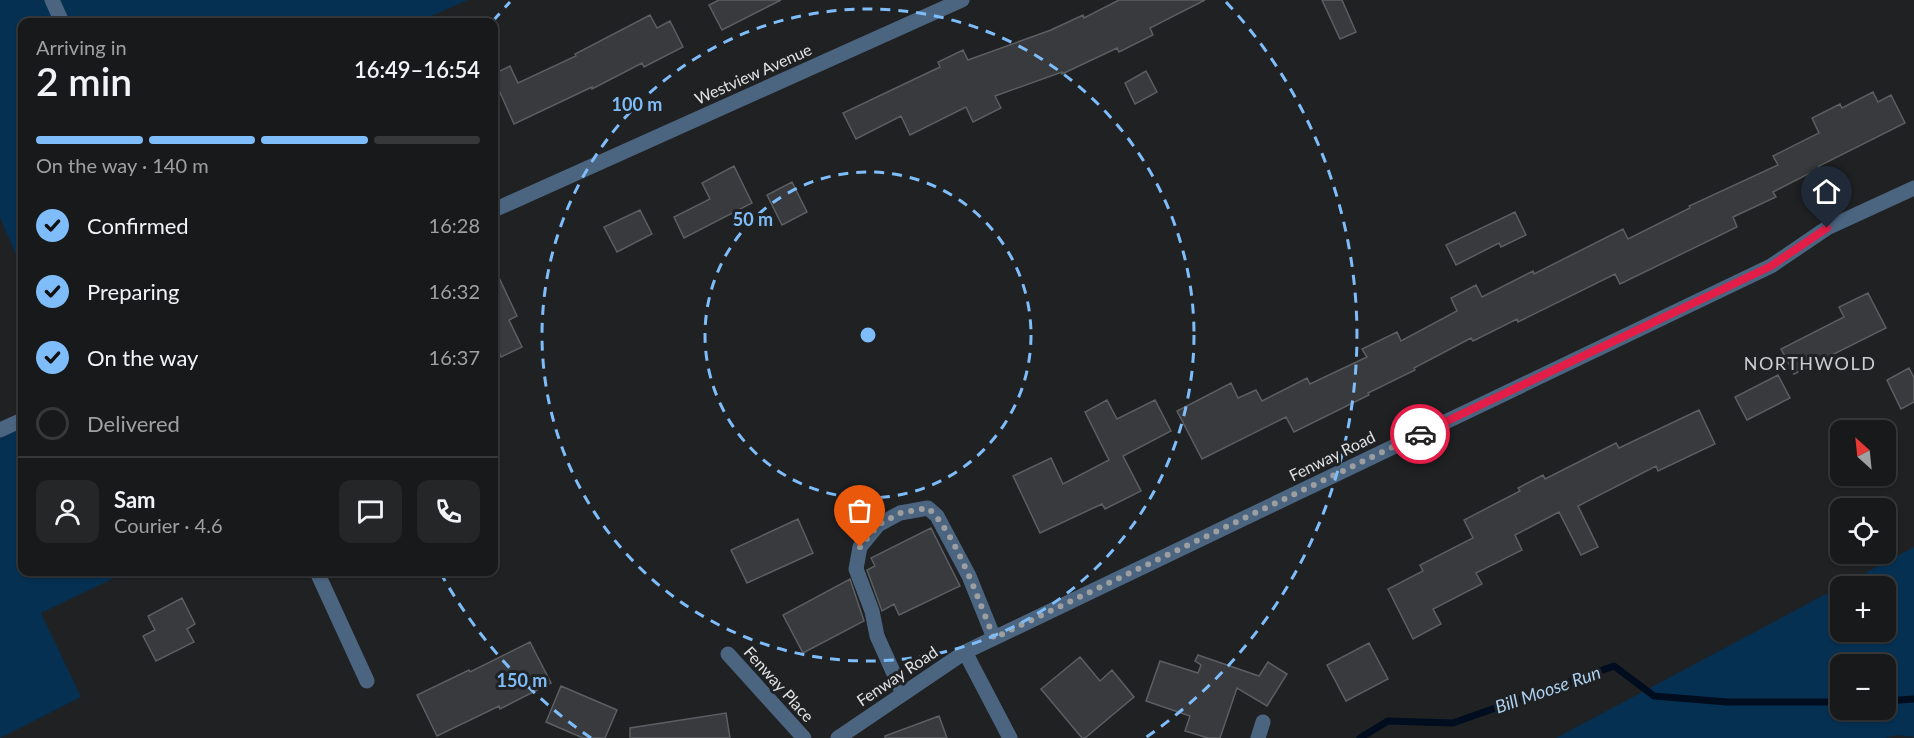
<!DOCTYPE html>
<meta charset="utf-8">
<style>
:root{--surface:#17191a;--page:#242627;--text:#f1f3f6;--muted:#9ea0a2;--line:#363839;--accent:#7fbdfa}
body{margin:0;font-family:Lato,sans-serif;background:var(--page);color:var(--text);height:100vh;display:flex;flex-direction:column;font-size:22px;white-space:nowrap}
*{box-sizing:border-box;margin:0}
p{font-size:20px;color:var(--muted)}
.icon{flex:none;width:33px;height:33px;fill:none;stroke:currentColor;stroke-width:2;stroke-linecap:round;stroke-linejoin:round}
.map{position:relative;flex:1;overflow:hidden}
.side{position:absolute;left:18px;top:18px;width:480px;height:558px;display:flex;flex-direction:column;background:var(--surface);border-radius:12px;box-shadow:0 2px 4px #0004,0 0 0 2px var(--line)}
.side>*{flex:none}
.needle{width:39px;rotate:333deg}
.controls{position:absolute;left:1830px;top:420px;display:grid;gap:12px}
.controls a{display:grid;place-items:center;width:66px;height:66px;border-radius:12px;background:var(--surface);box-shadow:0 2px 4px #0004,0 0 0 2px var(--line);font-size:30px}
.pin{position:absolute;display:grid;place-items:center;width:51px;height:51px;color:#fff;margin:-62px -26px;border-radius:50% 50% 50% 0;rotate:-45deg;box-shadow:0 0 6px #0007}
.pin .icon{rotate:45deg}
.courier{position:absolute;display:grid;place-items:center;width:60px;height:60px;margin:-30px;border:4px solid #e11d48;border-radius:50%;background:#fff;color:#222;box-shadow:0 2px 8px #0007}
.summary em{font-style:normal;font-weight:600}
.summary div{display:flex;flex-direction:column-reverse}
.summary{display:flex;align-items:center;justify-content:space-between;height:102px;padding:0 18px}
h1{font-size:39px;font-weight:600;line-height:45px}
.bar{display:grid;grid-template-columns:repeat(4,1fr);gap:9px 6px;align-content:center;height:72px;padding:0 18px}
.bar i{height:8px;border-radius:4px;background:var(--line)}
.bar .current{background:var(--accent)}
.bar p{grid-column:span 4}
.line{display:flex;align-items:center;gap:15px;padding:0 18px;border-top:2px solid var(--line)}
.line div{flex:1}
.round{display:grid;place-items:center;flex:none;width:63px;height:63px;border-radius:12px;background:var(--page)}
ol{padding:0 18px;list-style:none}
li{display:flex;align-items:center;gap:18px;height:66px}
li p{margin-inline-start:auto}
li .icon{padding:6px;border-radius:50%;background:var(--accent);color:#111;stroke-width:4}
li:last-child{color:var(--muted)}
li i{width:33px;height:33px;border:3px solid var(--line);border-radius:50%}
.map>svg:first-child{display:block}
</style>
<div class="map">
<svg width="1914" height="738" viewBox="0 0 1914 738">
<rect width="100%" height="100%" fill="#1f2123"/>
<path fill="#053052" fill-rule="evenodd" d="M0 0H468L418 22H22V268L0 218Z
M22 415V572H127L41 613 81 697 0 738V427Z
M1914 547V737L1897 735 1886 738H1556ZM1886 586V632H1840V586ZM1886 664V710H1840V664Z"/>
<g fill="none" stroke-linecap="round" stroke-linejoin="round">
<path stroke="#000d1f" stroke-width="7" d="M1886 701 1914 699
M1360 738 1388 721 1453 723 1614 666 1654 696 1727 702H1840"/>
</g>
<path fill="#383a3d" stroke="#5c5f62" stroke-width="1.5" d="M719 0H781L722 30 709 5Z
M1119 0H1205L1150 28 1153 35 1119 52 1117 48 1062 74V72L995 96 1001 108 973 122 966 107 910 135 901 116 856 139 843 113 940 67 938 62 963 50 968 60 1051 30 1083 15 1084 18Z
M1322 0H1342L1356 32 1340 39Z
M650 15 657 28 670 21 683 47 644 67 642 63 592 89V87L514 124 494 79V74L510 66 518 83 576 56 575 54Z
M1146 71 1157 92 1135 104 1125 83Z
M1873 92 1878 102 1891 95 1905 123 1819 166 1820 168 1773 192 1776 197 1733 217 1737 227 1620 284 1615 274 1518 322 1517 319 1473 341 1471 338 1414 368 1415 370 1368 393 1369 395 1294 432 1286 417 1202 459 1177 411 1231 383 1238 398 1256 390 1262 401 1307 378 1310 384 1367 357 1362 349 1397 332 1401 341 1457 311 1451 298 1476 285 1482 297 1533 271 1534 274 1623 229 1628 239 1690 208 1689 206 1778 165 1773 156 1819 133 1812 118 1840 104 1842 108Z
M734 166 752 203 684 238 674 217 710 199 702 183Z
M792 182 807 212 782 225 767 195Z
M640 210 652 234 617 252 604 227Z
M1515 212 1526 235 1501 247 1499 243 1456 265 1446 245Z
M494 267 517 316 509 320 522 347 501 357 494 340Z
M1868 293 1886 328 1794 374 1781 349 1844 317 1839 307Z
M1909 368 1914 378V402L1901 409 1887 380Z
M1778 375 1790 398 1747 420 1735 397Z
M1107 400 1117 419 1155 400 1171 431 1123 456 1141 491 1105 509 1102 504 1040 533 1013 476 1051 458 1063 484 1109 460 1085 412Z
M1699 410 1715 444 1658 471 1656 466 1578 506 1598 547 1581 555 1559 512 1515 535 1522 550 1476 573 1482 584 1433 609 1441 624 1413 639 1388 589 1423 571 1420 565 1473 538 1464 520 1520 491 1518 488 1543 475 1545 479 1616 443 1619 448Z
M798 519 813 553 747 583 731 550Z
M931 528 960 586 899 615 894 604 882 611 867 570 875 566 871 558Z
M850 579 864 621 803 653 783 615Z
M182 598 195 624 187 629 194 642 156 661 143 636 155 630 148 616Z
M530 642 551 683 500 709 499 706 437 736 417 695 469 670 470 672Z
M1369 643 1388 679 1346 701 1327 665Z
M1198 655 1259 676 1268 662 1287 674 1267 706 1237 688 1220 738H1208L1185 731 1190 716 1146 701 1160 661 1198 673 1201 665 1195 661Z
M1080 657 1100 681 1112 670 1134 697 1085 738H1082L1041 689Z
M561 686 617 710 605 738H583L546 722Z
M726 713 730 738H630V728Z
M939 716 947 738H885V736Z"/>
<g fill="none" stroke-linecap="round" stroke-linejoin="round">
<path stroke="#4b6580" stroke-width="15" d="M52 0 62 22
M494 210 962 0
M0 430 22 420
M317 572 367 681
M965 652 1010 738
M728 654 804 738
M903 694 877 636 872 611 856 569 860 547 878 525 900 513 928 508 937 516 969 576 994 638
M838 738 965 652 1771 266 1827 228 1914 188
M1258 738 1263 722"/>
</g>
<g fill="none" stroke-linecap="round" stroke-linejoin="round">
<path stroke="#9c9ea0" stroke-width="6" stroke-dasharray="0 10.8" d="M860 547 878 525 900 513 928 508C956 533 979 602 994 638L1420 434"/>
<path stroke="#e11d48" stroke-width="8" d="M1420 434 1771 266 1827 228"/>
</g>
<g fill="none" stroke="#7fbdfa" stroke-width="3" stroke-dasharray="10 8">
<circle cx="868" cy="335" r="163"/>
<circle cx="868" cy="335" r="326"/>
<path d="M591 738A489 489 0 0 1 440 572M493 21A489 489 0 0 1 510 2M1226 2A489 489 0 0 1 1145 738"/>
</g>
<g text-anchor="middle" stroke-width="6" stroke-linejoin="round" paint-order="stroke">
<g font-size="16" fill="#e0e2e3" stroke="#1f2123">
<text transform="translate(753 74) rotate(-24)" y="6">Westview Avenue</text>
<text transform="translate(1332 456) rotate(-26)" y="6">Fenway Road</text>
<text transform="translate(897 676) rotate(-34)" y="6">Fenway Road</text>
<text transform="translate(779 684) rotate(48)" y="6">Fenway Place</text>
</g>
<g font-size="18" letter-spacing="1.5" fill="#cccfd2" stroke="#1f2123">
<text x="1810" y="370">NORTHWOLD</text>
</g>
<g font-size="18" font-style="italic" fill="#adcff0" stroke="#1f2123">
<text transform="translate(1548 690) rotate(-19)" y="6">Bill Moose Run</text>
</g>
</g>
<circle cx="868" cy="335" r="9" fill="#7fbdfa" stroke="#1f2123" stroke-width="3"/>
<g font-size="18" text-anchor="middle" font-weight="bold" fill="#7fbdfa" stroke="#1f2123" stroke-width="6" stroke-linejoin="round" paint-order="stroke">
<text x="637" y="111">100 m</text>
<text x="753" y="226">50 m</text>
<text x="522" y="687">150 m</text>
</g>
</svg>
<div class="controls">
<a><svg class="needle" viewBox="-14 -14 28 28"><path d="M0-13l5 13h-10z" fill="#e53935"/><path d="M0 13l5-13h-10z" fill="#9ea0a2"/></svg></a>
<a><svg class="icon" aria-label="locate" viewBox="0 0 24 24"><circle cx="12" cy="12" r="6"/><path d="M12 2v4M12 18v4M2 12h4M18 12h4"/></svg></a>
<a>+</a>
<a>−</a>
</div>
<div class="pin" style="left:860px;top:547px;background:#ea580c"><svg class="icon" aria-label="bag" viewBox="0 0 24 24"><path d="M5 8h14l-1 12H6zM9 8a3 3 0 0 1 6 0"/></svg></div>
<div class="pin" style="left:1827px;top:228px;background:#1f2937"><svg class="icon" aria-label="home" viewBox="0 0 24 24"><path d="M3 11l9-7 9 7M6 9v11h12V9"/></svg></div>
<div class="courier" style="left:1420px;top:434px"><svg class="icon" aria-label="car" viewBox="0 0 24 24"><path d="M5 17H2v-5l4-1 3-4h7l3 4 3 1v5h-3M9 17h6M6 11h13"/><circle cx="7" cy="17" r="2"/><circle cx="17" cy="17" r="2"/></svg></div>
<section class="side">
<div class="summary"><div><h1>2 min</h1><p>Arriving in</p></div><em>16:49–16:54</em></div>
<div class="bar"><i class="current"></i><i class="current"></i><i class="current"></i><i></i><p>On the way · 140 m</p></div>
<ol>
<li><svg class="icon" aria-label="check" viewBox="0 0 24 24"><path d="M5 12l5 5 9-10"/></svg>Confirmed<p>16:28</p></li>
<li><svg class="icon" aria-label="check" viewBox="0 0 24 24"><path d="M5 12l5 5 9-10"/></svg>Preparing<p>16:32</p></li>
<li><svg class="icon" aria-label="check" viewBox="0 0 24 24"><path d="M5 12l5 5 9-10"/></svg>On the way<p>16:37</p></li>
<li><i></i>Delivered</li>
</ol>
<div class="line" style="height:108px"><a class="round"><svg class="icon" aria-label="person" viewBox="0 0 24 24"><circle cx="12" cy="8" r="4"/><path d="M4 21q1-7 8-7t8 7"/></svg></a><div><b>Sam</b><p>Courier · 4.6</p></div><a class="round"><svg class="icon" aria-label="chat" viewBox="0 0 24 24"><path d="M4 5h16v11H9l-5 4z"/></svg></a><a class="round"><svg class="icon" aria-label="phone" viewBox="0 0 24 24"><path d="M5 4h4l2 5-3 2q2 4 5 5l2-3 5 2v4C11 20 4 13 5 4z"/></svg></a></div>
</section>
</div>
